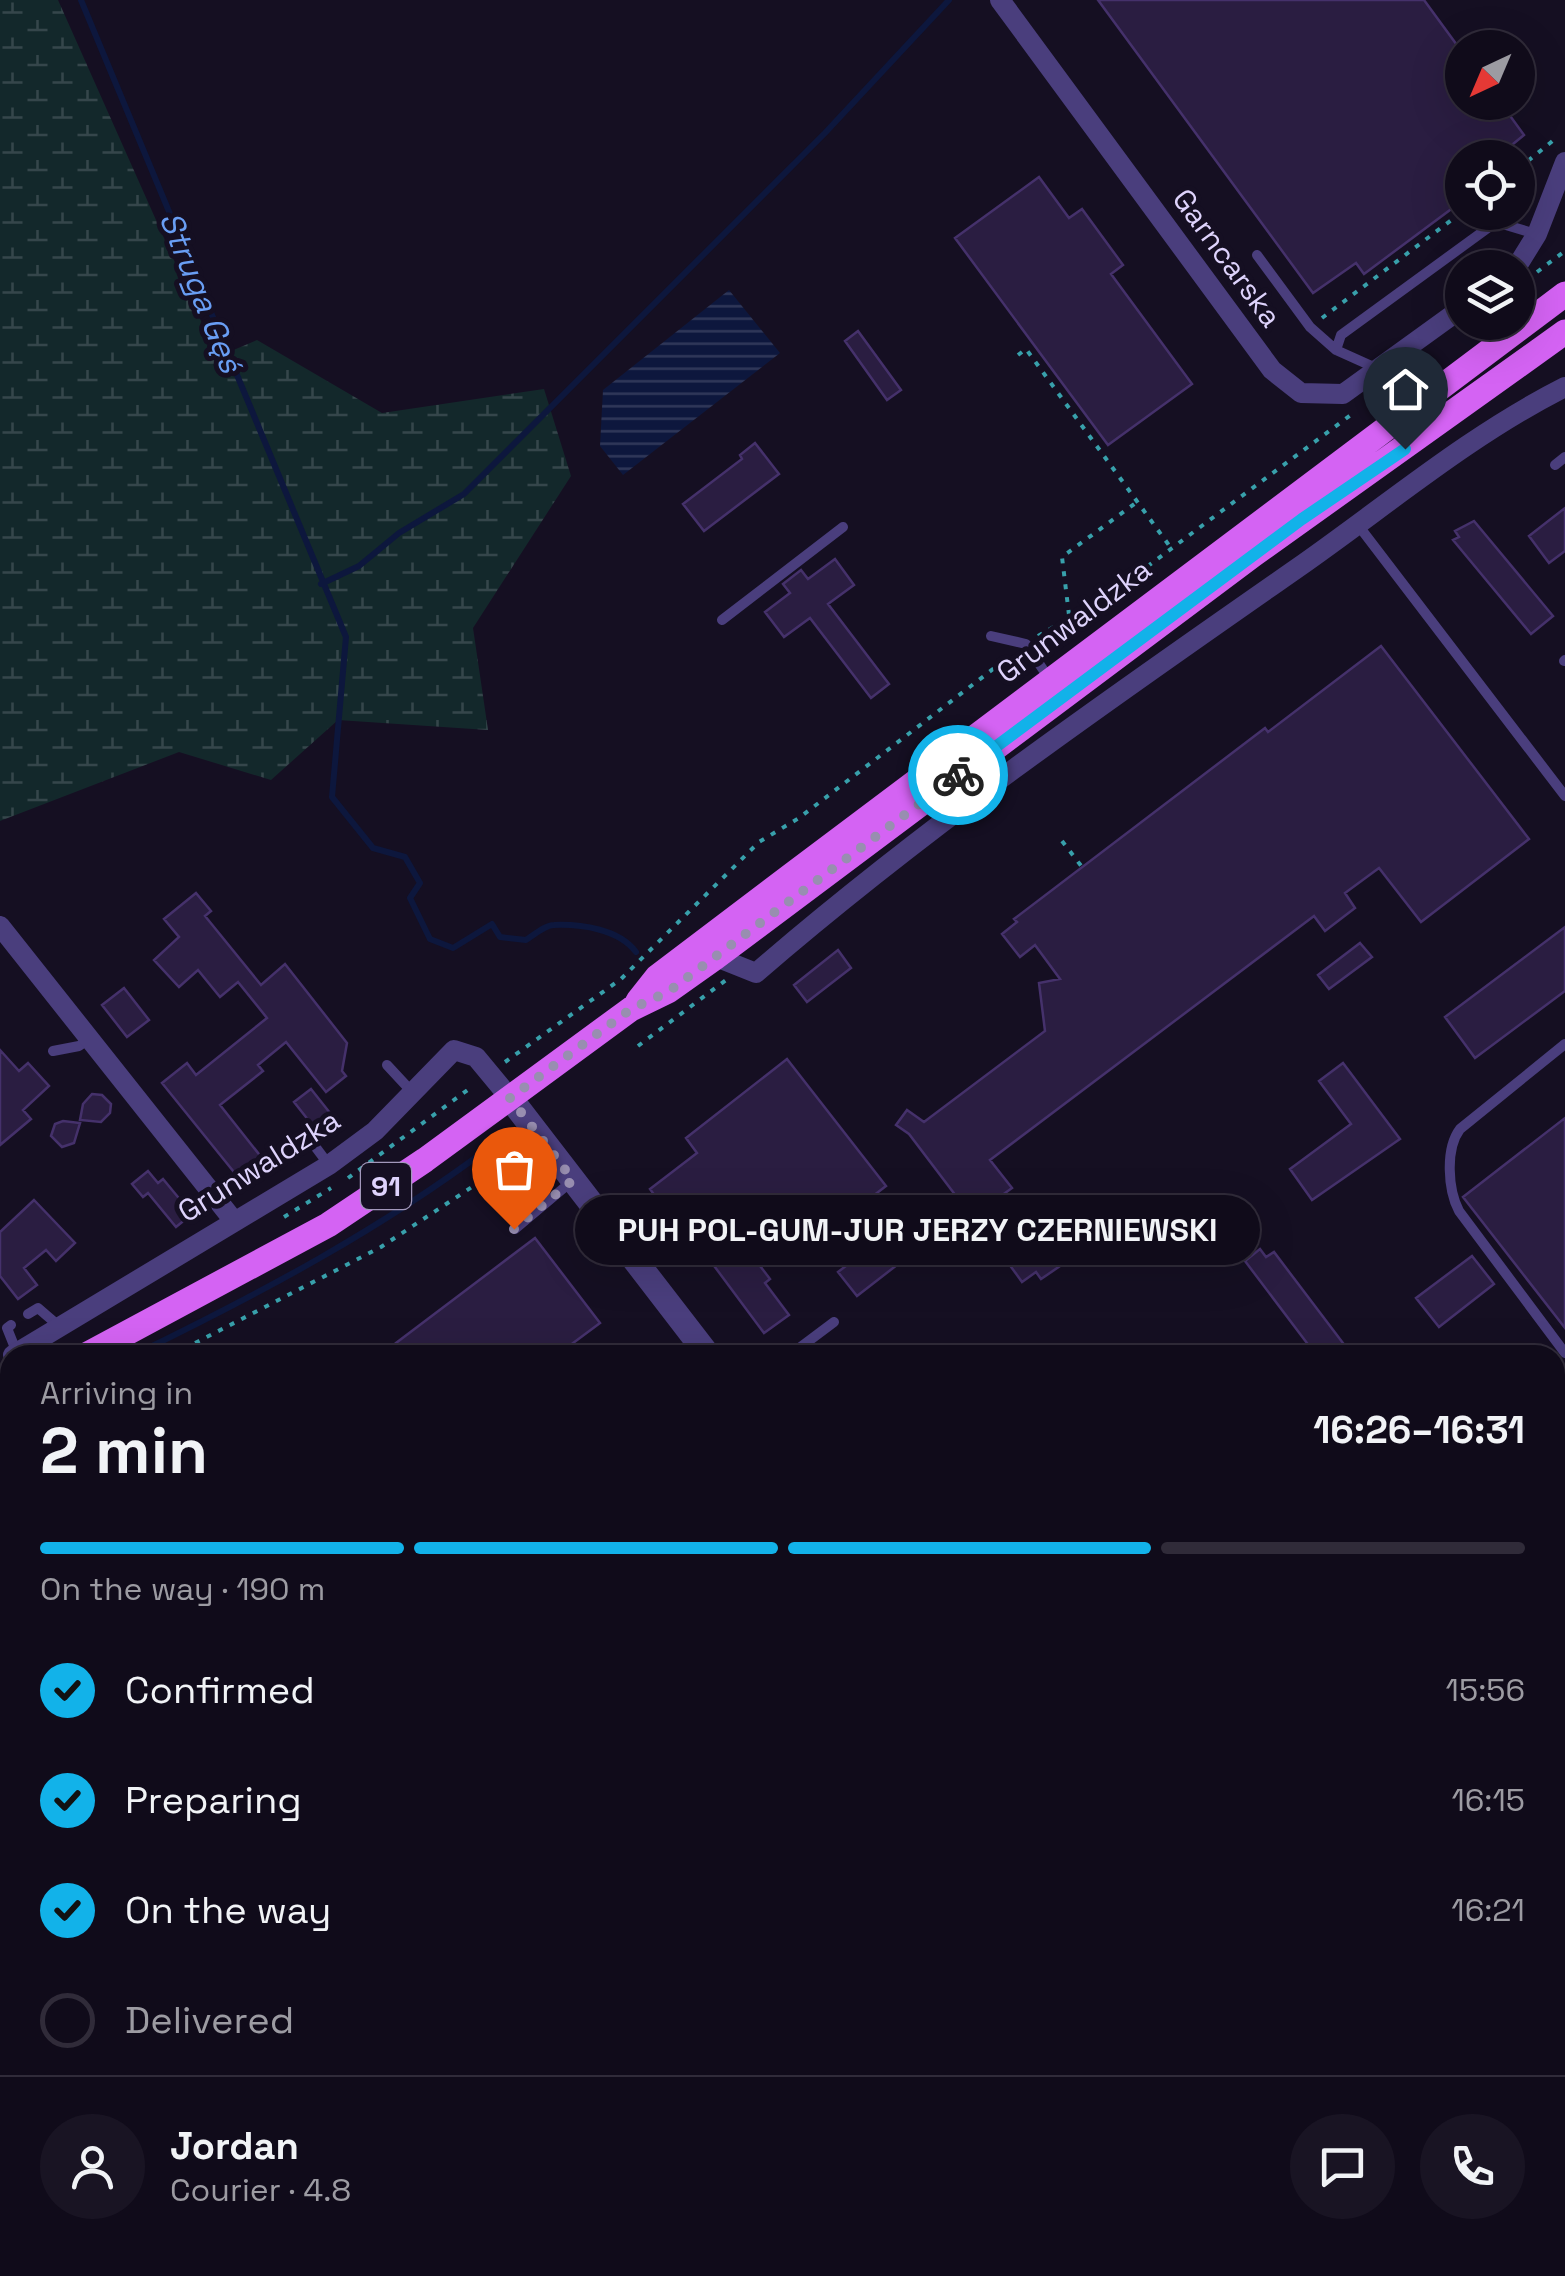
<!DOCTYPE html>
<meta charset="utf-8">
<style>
:root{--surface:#100b1a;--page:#191423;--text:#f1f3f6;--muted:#9c9ba2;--line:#302b39;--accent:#12b2e9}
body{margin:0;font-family:"Space Grotesk",sans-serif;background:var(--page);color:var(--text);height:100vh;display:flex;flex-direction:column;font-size:38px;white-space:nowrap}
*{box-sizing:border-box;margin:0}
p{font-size:32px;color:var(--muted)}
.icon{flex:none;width:55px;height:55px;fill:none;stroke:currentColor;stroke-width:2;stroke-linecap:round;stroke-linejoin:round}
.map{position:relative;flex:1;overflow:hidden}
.panel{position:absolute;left:0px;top:1345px;width:1565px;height:932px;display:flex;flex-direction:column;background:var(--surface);border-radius:30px 30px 0 0;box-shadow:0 10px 40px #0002,0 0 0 2px var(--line)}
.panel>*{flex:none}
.needle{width:65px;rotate:224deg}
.tools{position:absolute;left:1445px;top:30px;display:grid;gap:20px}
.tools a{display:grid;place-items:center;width:90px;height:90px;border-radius:50%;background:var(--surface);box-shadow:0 10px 40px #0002,0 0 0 2px var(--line);font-size:50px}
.pin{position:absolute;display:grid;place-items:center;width:85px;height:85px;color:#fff;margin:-102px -42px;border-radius:50% 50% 50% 0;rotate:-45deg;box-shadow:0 0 10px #0007}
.pin .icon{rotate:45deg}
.courier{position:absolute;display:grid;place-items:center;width:100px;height:100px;margin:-50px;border:8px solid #12b2e9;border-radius:50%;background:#fff;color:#222;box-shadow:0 2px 12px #0007}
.bubble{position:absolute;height:70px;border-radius:35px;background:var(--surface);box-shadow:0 10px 40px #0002,0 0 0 2px var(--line);font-size:32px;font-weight:700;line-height:70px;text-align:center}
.summary em{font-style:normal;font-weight:700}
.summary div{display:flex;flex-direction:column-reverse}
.summary{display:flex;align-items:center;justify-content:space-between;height:170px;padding:0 40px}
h1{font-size:65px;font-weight:700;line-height:75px}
.bar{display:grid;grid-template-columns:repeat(4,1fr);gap:15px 10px;align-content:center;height:120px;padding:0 40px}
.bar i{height:12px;border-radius:8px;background:var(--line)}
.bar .on{background:var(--accent)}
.bar p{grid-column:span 4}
.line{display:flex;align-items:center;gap:25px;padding:0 40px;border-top:2px solid var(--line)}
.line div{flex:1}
.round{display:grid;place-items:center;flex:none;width:105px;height:105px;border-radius:52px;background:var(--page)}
ol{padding:0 40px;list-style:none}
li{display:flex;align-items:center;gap:30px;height:110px}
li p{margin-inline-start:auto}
li .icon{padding:10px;border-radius:50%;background:var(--accent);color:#111;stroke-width:4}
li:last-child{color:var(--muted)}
li i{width:55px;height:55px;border:5px solid var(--line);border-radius:50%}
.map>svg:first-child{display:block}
</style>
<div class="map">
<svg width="1565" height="2276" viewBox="0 0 1565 2276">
<defs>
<pattern id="wetland-marsh" width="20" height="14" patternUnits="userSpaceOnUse" patternTransform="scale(2.5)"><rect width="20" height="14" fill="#13282b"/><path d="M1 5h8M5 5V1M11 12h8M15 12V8" fill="none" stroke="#35464b"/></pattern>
<pattern id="water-rules" width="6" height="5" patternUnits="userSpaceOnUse" patternTransform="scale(2.5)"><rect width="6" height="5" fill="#0d173d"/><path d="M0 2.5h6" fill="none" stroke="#30385a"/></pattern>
</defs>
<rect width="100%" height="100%" fill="#150f22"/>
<path fill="#13282b" d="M10 1591V1801L0 1807V1598Z"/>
<path fill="url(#wetland-marsh)" d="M0 0H58L217 357 257 340 382 413 544 389 571 476 473 628 488 730 338 720 271 780 179 752 0 821Z"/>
<path fill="url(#water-rules)" d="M729 290 780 353 623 475 600 446 603 390Z"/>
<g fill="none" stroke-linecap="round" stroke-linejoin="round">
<path stroke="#0d173d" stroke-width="6" d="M81 0 346 637 332 797 373 848 405 857 420 883 410 898 430 939 453 948 492 924 500 937 526 940C534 935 545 925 554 925 581 924 619 929 636 952
M321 584 359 566 399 533 464 494 825 133 949 0
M140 1352C263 1292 381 1229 490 1147"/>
</g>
<path fill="#2a1d41" stroke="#45316b" stroke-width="2.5" d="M1098 0H1424L1462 52V102H1500L1524 135 1496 158H1462V201L1364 274 1356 263 1313 293Z
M1039 177 1069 218 1082 209 1123 265 1111 274 1192 384 1108 445 955 238Z
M858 331 901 390 887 400 845 341Z
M755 443 779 474 704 531 683 504 742 459 740 455Z
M1565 508V551L1549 563 1529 536Z
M1474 521 1553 616 1531 634 1453 540 1459 537 1455 531Z
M835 559 854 585 828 604 889 684 871 698 810 618 784 637 765 612 790 593 783 584 801 570 808 579Z
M1381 646 1529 839 1421 922 1379 868 1345 893 1355 908 1325 931 1314 916 990 1160 1012 1188 972 1217 909 1134 896 1125 907 1110 924 1122 1045 1031 1039 983 1060 979 1035 945 1020 957 1002 934 1017 922 1014 919 1265 728 1268 732Z
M196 893 211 911 205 916 261 985 285 964 347 1043 342 1071 346 1076 326 1092 286 1042 258 1065 263 1071 220 1105 266 1163 242 1182 162 1083 187 1063 196 1075 267 1018 238 982 220 997 198 970 179 987 154 960 179 937 164 919Z
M1565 927V991L1475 1058 1445 1017Z
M1360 943 1372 957 1329 989 1318 975Z
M838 950 851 968 807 1002 794 985Z
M124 988 149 1020 127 1037 102 1005Z
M0 1050 19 1071 28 1063 49 1086 23 1110 31 1119 0 1145Z
M787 1059 886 1186 813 1242 783 1202 738 1237 770 1279 765 1283 789 1315 764 1333 680 1220 670 1217 650 1189 697 1153 686 1138Z
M1343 1063 1400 1139 1312 1200 1290 1169 1351 1124 1319 1081Z
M311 1089 334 1118 317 1131 294 1102Z
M92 1094 102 1095 111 1104 110 1113 101 1122 80 1120 83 1104Z
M1565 1118V1328L1463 1197Z
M63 1121 80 1123 74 1143 62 1147 51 1136 55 1124Z
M148 1171 158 1183 163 1179 192 1214 176 1227 148 1193 143 1197 132 1184Z
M34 1200 75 1243 56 1261 46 1250 24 1268 37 1285 18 1299 0 1276V1232Z
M905 1221 924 1244 857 1296 838 1272Z
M1047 1236 1066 1262 1041 1279 1036 1272 1022 1282 1001 1253 1015 1242 1024 1254Z
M535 1238 600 1323 557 1355H406L396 1343Z
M1260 1249 1266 1257 1274 1252 1352 1355H1316L1245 1261Z
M1472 1256 1494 1284 1439 1327 1416 1298Z"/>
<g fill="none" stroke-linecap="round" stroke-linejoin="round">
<path stroke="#38a0ab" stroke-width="4" stroke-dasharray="5 8" stroke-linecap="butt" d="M1518 169 1555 139
M1537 272 1565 251
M1322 318 1462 212
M1018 355 1026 349 1171 548
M1069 615 1062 557 1137 502
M1038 636 1109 595 1356 411
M1062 841 1082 867
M638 1046 726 980
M505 1062 621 979 759 842 799 818 1010 656
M348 1178 473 1086
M284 1217 331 1188
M172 1355 381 1247 484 1179 498 1163 510 1135"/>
<path stroke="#4a3e7d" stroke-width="10" d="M1257 255 1310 327 1336 350 1341 335 1496 222 1536 234
M1336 350 1376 368
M1555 465 1565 457
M1358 525 1565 796
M722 620 843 527
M991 636 1026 644 1050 680
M1564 661 1565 660
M1565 1044 1460 1129C1445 1149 1448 1190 1459 1211L1565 1353
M53 1051 79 1046 89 1039
M387 1065 413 1093
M305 1133 329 1165
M515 1229 572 1181
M28 1314 38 1308 60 1327
M11 1325 7 1328 17 1353
M675 1355 695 1340
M790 1355 834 1322
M1555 1936 1565 1927
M834 2268 842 2276"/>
<path stroke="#4a3e7d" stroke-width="20" d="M1000 0 1272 370 1301 393 1343 394 1462 308
M1516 268 1537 234 1565 162
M0 926 234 1221
M716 957 756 973C926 826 1111 698 1296 569 1385 507 1468 436 1565 387
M13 1355 329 1165 375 1131 454 1050 476 1057 510 1098
M0 1827 10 1820
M56 2268 57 2276
M193 2276 194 2268"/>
<path stroke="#4a3e7d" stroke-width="25" d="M510 1098 708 1355
M1385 2268 1391 2276"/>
<path stroke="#d463f3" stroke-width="25" d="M638 1001 657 977 793 874 1565 294
M86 1355 328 1225 425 1160 631 1009 668 991 716 957 1253 555 1565 332
M0 1404 10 1398"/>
</g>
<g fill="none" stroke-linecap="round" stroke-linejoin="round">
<path stroke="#988eb0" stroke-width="10" stroke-dasharray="0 18" d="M514 1229 573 1180 510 1098 631 1009 668 992 958 775"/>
<path stroke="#12b2e9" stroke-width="12" d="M958 775 1302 519 1405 449"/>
</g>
<g text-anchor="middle" stroke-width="10" stroke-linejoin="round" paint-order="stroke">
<rect fill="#150f22" stroke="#a298bb" stroke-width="2.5" x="361" y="1163" width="50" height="46" rx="8"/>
<g font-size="28" font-weight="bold" fill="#ded3fc">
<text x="386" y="1196">91</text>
</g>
<g font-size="30" fill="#ded3fc" stroke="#150f22">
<text transform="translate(1227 258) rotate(54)" y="10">Garncarska</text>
<text transform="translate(1074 621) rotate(-37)" y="10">Grunwaldzka</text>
<text transform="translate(259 1166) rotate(-32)" y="10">Grunwaldzka</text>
</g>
<g font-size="32" font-style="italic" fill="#699ef4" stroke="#150f22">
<text transform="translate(201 292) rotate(68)" y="11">Struga Gęś</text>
</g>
</g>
</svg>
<div class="tools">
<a><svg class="needle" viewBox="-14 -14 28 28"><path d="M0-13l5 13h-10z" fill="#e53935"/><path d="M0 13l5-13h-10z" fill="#9c9ba2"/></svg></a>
<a><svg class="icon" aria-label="locate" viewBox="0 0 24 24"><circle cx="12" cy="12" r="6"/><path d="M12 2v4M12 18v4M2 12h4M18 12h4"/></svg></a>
<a><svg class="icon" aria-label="layers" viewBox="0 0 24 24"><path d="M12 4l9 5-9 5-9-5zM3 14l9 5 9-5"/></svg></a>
</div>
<div class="pin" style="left:514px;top:1229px;background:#ea580c"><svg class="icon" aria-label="bag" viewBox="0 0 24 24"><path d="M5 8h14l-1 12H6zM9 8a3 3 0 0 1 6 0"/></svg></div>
<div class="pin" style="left:1405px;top:449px;background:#1f2937"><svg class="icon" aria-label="home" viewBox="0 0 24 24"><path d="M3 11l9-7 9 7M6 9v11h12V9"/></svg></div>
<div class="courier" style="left:958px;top:775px"><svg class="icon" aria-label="bike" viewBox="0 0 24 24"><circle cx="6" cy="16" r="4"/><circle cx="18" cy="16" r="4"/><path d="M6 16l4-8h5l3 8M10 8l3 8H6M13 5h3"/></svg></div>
<div class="bubble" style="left:575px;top:1195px;width:685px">PUH POL-GUM-JUR JERZY CZERNIEWSKI</div>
<section class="panel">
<div class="summary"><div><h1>2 min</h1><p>Arriving in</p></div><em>16:26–16:31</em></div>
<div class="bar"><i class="on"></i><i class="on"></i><i class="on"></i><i></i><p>On the way · 190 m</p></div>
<ol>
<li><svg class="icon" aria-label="check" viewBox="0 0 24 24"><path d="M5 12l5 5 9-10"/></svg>Confirmed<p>15:56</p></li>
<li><svg class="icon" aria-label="check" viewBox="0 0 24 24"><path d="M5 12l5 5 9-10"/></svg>Preparing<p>16:15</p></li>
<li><svg class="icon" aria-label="check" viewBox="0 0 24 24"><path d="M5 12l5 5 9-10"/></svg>On the way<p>16:21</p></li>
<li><i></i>Delivered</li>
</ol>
<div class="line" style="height:180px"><a class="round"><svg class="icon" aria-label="person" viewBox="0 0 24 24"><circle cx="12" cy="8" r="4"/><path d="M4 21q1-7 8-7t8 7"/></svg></a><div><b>Jordan</b><p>Courier · 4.8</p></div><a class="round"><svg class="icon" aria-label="chat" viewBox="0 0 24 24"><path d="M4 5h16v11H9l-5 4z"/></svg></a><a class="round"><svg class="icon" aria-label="phone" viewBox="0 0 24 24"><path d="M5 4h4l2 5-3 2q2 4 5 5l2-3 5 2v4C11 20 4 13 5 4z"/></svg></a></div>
</section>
</div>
